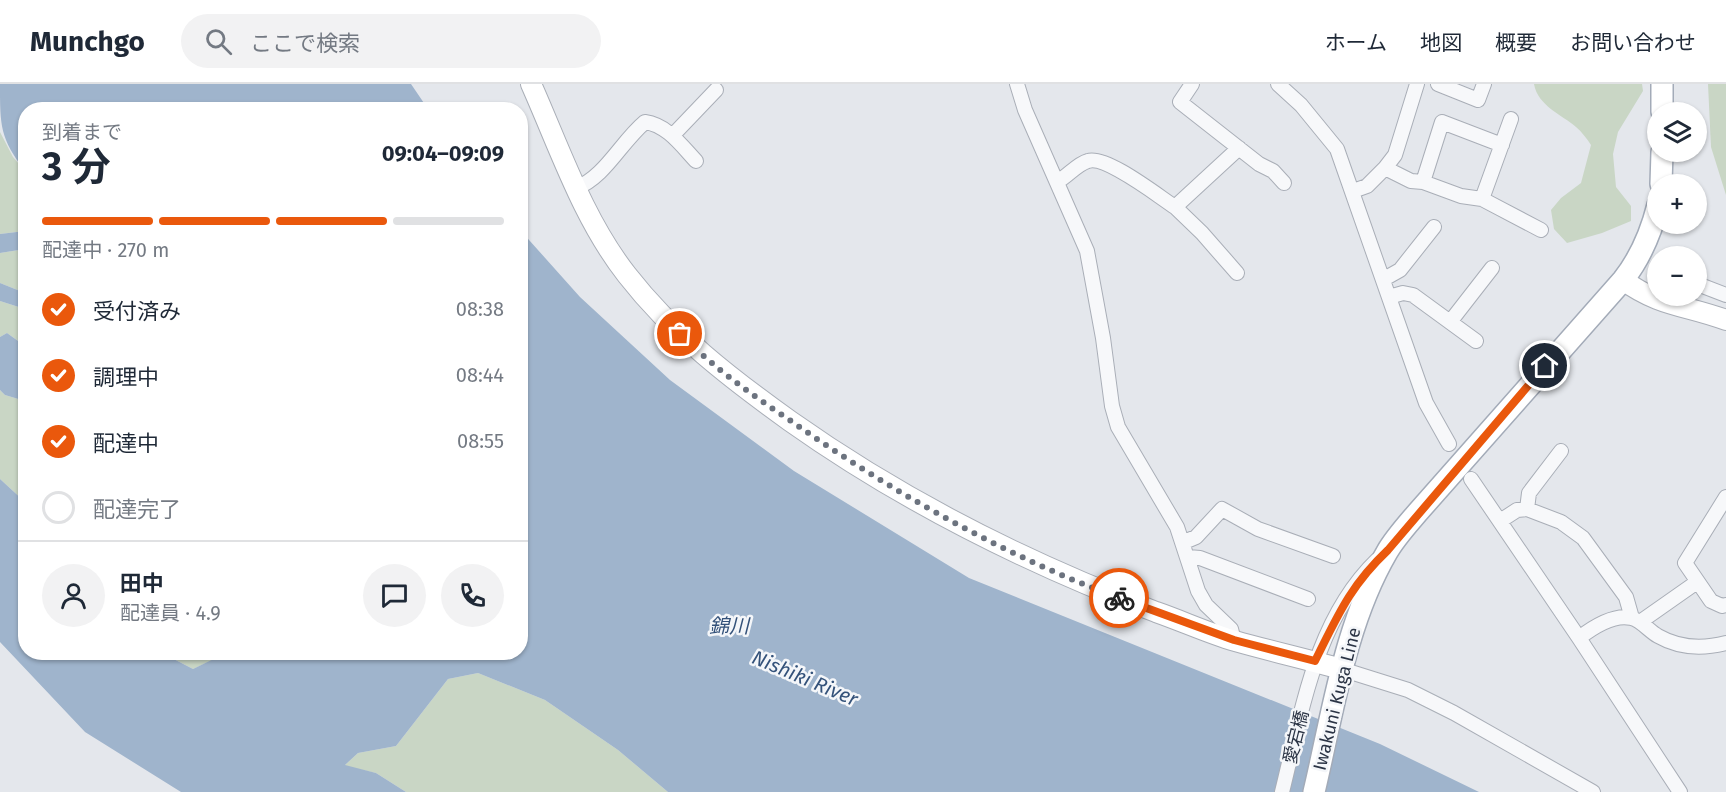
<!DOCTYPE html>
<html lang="ja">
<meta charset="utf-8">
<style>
:root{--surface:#fff;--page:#f2f2f3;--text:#1f2937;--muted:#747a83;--line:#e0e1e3;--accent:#ea580c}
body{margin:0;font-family:"Fira Sans","Noto Sans JP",sans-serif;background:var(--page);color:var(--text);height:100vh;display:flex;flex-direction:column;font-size:22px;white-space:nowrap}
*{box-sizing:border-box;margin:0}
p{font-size:20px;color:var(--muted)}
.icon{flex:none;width:33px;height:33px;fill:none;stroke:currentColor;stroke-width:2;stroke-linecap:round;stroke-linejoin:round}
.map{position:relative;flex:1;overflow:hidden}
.panel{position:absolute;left:18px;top:18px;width:510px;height:558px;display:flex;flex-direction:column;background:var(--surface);border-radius:24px;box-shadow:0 2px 4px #0004}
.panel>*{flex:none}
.controls{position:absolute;left:1647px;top:18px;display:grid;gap:12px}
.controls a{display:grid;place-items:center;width:60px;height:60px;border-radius:50%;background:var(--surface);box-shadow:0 2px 4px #0004;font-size:30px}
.pin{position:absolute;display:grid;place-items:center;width:51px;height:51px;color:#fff;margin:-26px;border:3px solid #fff;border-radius:50%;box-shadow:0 2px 6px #0007}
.courier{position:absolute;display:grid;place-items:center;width:60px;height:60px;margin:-30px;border:4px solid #ea580c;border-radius:50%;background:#fff;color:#222;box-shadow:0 2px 8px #0007}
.head em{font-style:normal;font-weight:700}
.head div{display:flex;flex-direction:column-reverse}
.head{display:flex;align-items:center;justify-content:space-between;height:102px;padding:0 24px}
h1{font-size:39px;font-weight:700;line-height:45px}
.bar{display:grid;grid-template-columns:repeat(4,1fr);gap:9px 6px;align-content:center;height:72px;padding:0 24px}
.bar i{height:8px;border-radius:4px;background:var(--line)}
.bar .selected{background:var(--accent)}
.bar p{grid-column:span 4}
.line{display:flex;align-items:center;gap:15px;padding:0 24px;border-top:2px solid var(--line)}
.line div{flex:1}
.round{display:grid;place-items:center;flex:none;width:63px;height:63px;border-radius:32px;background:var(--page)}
ol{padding:0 24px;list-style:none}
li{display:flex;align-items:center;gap:18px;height:66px}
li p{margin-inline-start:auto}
li .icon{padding:6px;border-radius:50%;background:var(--accent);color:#fff;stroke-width:4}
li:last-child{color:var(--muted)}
li i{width:33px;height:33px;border:3px solid var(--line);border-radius:50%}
header{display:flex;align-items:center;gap:36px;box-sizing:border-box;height:84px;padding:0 30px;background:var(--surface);border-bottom:2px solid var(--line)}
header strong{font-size:28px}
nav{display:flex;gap:33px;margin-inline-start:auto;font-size:21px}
.search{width:420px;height:54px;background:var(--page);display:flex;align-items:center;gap:15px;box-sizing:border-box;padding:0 21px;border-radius:33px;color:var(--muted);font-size:22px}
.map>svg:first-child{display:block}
</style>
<header>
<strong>Munchgo</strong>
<div class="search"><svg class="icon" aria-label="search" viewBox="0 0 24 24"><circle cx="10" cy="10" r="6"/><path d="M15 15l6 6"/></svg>ここで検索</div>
<nav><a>ホーム</a><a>地図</a><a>概要</a><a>お問い合わせ</a></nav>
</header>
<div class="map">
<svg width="1726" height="708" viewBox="0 0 1726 708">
<rect width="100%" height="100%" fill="#e4e7ec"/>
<path fill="#c9d6c5" d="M1534 0H1642L1643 7 1618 48 1613 70 1616 103 1631 122V137L1602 149 1567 159 1554 145 1551 126 1561 114 1581 99 1591 61C1587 55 1582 48 1576 43 1561 30 1538 22 1534 0Z
M1708 0H1726V111L1711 63Z
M0 48 13 73 25 87V147L0 150Z
M25 165V209L0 199V169Z
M0 217 25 225V262L7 249 0 253Z
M0 306 5 311 25 317V418L0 395Z
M162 569H228L193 585Z
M478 589 545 616 618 666 668 708H406L376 689 344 682 358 669 396 662 448 595Z"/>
<path fill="#9fb4cc" d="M0 0H411L428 25 26 26 25 87C0 54 0 42 0 0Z
M25 147V165L0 169V150Z
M521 147 580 213 670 296 794 387 969 494 1380 660 1479 708H668L618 666 545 616 478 589 448 595 396 662 358 669 345 681 376 689 406 708H181L85 648 0 558V395L25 418 26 568 162 569 193 585 228 568H520Z
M0 199 25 209V225L0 217Z
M7 249 25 262V317L5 311 0 306V253Z"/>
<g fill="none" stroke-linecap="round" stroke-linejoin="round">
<defs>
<path id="street" d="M1017 0 1025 26 1087 167 1103 254 1112 322 1118 343 1177 443 1198 507 1206 521 1231 545 1234 557
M1192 0 1180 18 1259 80 1273 87 1284 99
M1278 0 1301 21 1337 65 1426 319 1449 360
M1438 0 1478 16 1484 0
M673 51 716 6
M1385 84 1395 71 1417 0
M1057 98C1068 92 1077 80 1088 77 1106 71 1158 112 1175 123L1239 64
M1423 98 1442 38 1502 61
M576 104C605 93 621 58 645 38 667 41 681 61 696 77
M1353 107 1367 102 1385 84 1411 97 1423 98 1461 112 1482 115 1511 35
M1482 115 1541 146
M1175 123 1202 149 1237 189
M1384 195 1400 186 1434 143
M1696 202 1700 201 1726 211
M1389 213 1403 209 1413 211 1476 257
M1450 238 1492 184
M1471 395 1579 554 1680 708
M1726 413 1685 479 1711 517 1722 522 1726 521
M1527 425 1529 409 1561 367
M1500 437 1517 426 1527 425 1561 438 1583 454 1626 513 1632 534
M1184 458 1196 453 1222 425 1258 445 1333 472
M1188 473 1200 474 1308 515
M1640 538 1697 498
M1579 554C1592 544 1614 530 1631 534 1641 536 1649 547 1658 552 1679 564 1703 565 1726 559
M1341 585 1408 606 1454 629 1593 708
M1282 708C1302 628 1315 536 1377 476"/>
<path id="secondary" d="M531 0C560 65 583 135 627 191 673 250 730 294 790 337 903 417 1027 479 1156 528 1182 537 1208 549 1235 557 1270 567 1306 575 1341 585
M1623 196C1660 223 1686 221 1726 236"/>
<path id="primary" d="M1662 28V0
M1661 100 1662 68
M1314 708C1333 628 1345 540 1387 468 1395 454 1407 441 1418 428L1623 196C1641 173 1651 149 1658 121"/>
</defs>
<use href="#street" stroke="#a9aeb7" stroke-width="16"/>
<use href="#secondary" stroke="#a9aeb7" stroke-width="22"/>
<use href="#primary" stroke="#a3abb8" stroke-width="24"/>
<use href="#street" stroke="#f7f8fa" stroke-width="14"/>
<use href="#secondary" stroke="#fff" stroke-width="20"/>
<use href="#primary" stroke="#fff" stroke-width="21"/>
</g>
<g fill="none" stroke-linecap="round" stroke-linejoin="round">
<path stroke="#6c737f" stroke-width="6" stroke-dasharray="0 10.8" d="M680 250C713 283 752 311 791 337 892 408 1003 471 1119 514"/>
<path stroke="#ea580c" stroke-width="8" d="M1119 514 1234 556 1315 577C1338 531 1350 502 1388 466L1545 282"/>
</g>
<g text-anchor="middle" stroke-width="5" stroke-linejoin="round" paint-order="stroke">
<g font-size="18" fill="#2b3445" stroke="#f4f6f9">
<text transform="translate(1337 615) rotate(-76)" y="6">Iwakuni Kuga Line</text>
<text transform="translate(1296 653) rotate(-76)" y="6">愛宕橋</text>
</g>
<g font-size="20" font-style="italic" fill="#34527a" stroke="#f4f6f9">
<text x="729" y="549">錦川</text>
<text transform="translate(805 594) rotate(23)" y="7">Nishiki River</text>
</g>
</g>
</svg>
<div class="controls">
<a><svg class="icon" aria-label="layers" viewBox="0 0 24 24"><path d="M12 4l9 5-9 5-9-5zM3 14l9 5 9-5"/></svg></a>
<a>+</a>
<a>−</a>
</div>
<div class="pin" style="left:680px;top:250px;background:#ea580c"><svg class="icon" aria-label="bag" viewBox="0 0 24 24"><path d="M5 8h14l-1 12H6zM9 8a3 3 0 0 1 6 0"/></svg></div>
<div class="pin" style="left:1545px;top:282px;background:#1f2937"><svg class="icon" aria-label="home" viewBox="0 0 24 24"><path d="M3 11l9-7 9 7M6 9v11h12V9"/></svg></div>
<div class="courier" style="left:1119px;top:514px"><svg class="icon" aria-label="bike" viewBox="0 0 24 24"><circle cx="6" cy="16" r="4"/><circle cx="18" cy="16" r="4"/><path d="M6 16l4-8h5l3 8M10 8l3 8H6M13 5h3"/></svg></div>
<section class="panel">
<div class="head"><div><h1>3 分</h1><p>到着まで</p></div><em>09:04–09:09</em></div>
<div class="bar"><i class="selected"></i><i class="selected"></i><i class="selected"></i><i></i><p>配達中 · 270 m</p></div>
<ol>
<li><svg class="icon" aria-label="check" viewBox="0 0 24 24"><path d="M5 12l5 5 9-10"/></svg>受付済み<p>08:38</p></li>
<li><svg class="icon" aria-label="check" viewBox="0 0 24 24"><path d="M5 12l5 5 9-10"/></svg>調理中<p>08:44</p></li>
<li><svg class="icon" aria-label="check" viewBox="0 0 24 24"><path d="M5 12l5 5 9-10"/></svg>配達中<p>08:55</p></li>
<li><i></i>配達完了</li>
</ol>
<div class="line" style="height:108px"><a class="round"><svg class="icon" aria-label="person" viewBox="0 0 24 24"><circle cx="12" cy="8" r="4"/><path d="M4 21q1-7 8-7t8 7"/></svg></a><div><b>田中</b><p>配達員 · 4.9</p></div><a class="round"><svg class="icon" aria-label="chat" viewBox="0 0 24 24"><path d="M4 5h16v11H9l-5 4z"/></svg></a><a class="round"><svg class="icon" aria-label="phone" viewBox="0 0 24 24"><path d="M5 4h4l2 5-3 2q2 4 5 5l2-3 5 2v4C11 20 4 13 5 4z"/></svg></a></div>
</section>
</div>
